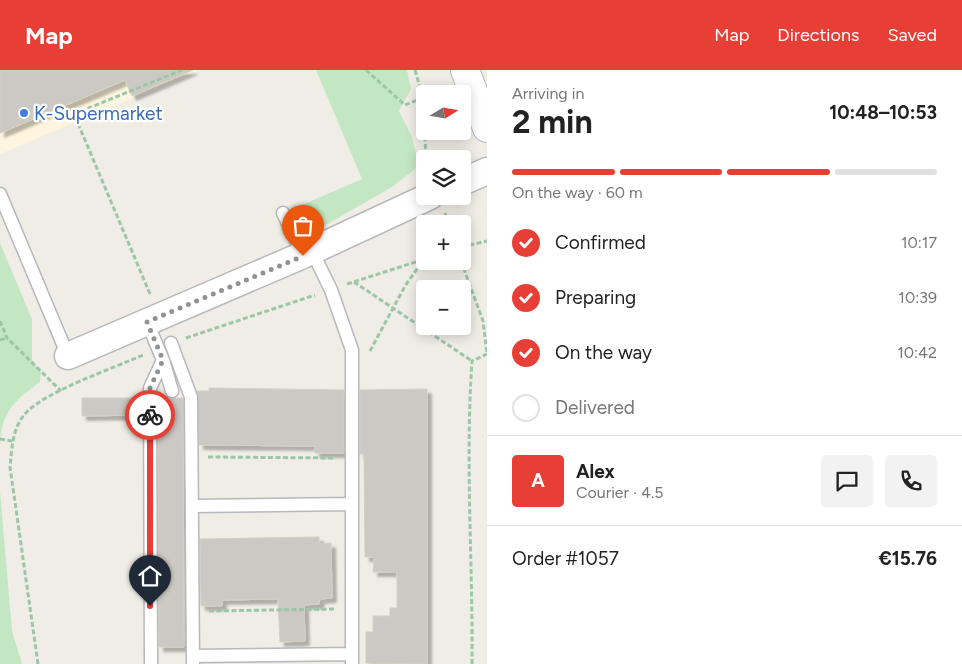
<!DOCTYPE html>
<meta charset="utf-8">
<style>
:root{--surface:#fff;--page:#f2f2f2;--text:#222;--muted:#767676;--line:#e0e0e0;--accent:#e73f35}
body{margin:0;font-family:Figtree,sans-serif;background:var(--page);color:var(--text);height:100vh;display:flex;flex-direction:column;font-size:19px;white-space:nowrap}
*{box-sizing:border-box;margin:0}
p{font-size:16px;color:var(--muted)}
.icon{flex:none;width:28px;height:28px;fill:none;stroke:currentColor;stroke-width:2;stroke-linecap:round;stroke-linejoin:round}
.map{position:relative;flex:1;overflow:hidden}
.side{display:flex;flex-direction:column;background:var(--surface);width:475px}
.side>*{flex:none}
.needle{width:32px;rotate:79deg}
.controls{position:absolute;left:416px;top:15px;display:grid;gap:10px}
.controls a{display:grid;place-items:center;width:55px;height:55px;border-radius:5px;background:var(--surface);box-shadow:0 2px 12px #0003;font-size:25px}
.pin{position:absolute;display:grid;place-items:center;width:42px;height:42px;color:#fff;margin:-51px -21px;border-radius:50% 50% 50% 0;rotate:-45deg;box-shadow:0 0 5px #0007}
.pin .icon{rotate:45deg}
.courier{position:absolute;display:grid;place-items:center;width:50px;height:50px;margin:-25px;border:4px solid #e73f35;border-radius:50%;background:#fff;color:#222;box-shadow:0 1px 6px #0007}
.overview em{font-style:normal;font-weight:700}
.overview div{display:flex;flex-direction:column-reverse}
.overview{display:flex;align-items:center;justify-content:space-between;height:85px;padding:0 25px}
h1{font-size:32px;font-weight:700;line-height:38px}
.bar{display:grid;grid-template-columns:repeat(4,1fr);gap:8px 5px;align-content:center;height:60px;padding:0 25px}
.bar i{height:6px;border-radius:4px;background:var(--line)}
.bar .current{background:var(--accent)}
.bar p{grid-column:span 4}
.line{display:flex;align-items:center;gap:12px;padding:0 25px;border-top:1px solid var(--line)}
.line div{flex:1}
.round{display:grid;place-items:center;flex:none;width:52px;height:52px;border-radius:5px;background:var(--page)}
ol{padding:0 25px;list-style:none}
li{display:flex;align-items:center;gap:15px;height:55px}
li p{margin-inline-start:auto}
li .icon{padding:5px;border-radius:50%;background:var(--accent);color:#fff;stroke-width:4}
li:last-child{color:var(--muted)}
li i{width:28px;height:28px;border:2px solid var(--line);border-radius:50%}
header{display:flex;align-items:center;gap:30px;box-sizing:border-box;height:70px;padding:0 25px;background:var(--accent);color:#fff}
header strong{font-size:24px}
nav{display:flex;gap:28px;margin-inline-start:auto;font-size:18px}
main{display:flex;flex:1;min-height:0}
.map>svg:first-child{display:block}
</style>
<header>
<strong>Map</strong>
<nav><a>Map</a><a>Directions</a><a>Saved</a></nav>
</header>
<main>
<div class="map">
<svg width="487" height="594" viewBox="0 0 487 594">
<defs>
<filter id="shadow"><feDropShadow dx="4.5" dy="4.5" stdDeviation="1" flood-color="#0004"/></filter>
</defs>
<rect width="100%" height="100%" fill="#f0ede6"/>
<path fill="#fdf5dd" d="M0 0H199L0 84Z"/>
<path fill="#c4e7c3" d="M316 0H407L411 19 399 41 411 65 418 89 415 99 392 117 322 157 307 160 296 146 297 137 362 109Z
M0 173 32 249V293L41 301 40 312C16 330 3 339 0 371Z
M0 421 12 561 22 594H0Z"/>
<path fill="#ccc8c3" stroke="#d4cfc4" filter="url(#shadow)" d="M0 0H193L132 26 125 10 0 63Z
M209 318 344 320V383H315V376L199 375 197 321H209Z
M427 319V594L366 593V562H373V546H390V538H397V502H373L374 487H365L364 384H360V320Z
M82 328H142V345L82 346Z
M158 328H183L184 577H159Z
M319 467V474L331 473 332 528 320 529 319 534 304 535 305 571 280 572 278 529 222 530V536H201L200 469Z"/>
<g fill="none" stroke-linecap="round" stroke-linejoin="round">
<defs>
<path id="service" d="M0 124 68 286
M283 143 303 185
M312 181 331 220 352 280V594
M147 252 163 290 172 321
M171 273 191 327 193 594
M192 436 352 434
M193 586 352 584
M151 594 150 318 163 290"/>
<path id="minor" d="M462 112 487 101
M68 286 303 185 430 126"/>
<path id="tertiary" d="M465 0 487 58"/>
</defs>
<use href="#service" stroke="#b6b8bc" stroke-width="15"/>
<use href="#minor" stroke="#b6b8bc" stroke-width="29"/>
<use href="#tertiary" stroke="#b6b8bc" stroke-width="30"/>
<path stroke="#9cc7a7" stroke-width="3" stroke-dasharray="5 2.5" stroke-linecap="butt" d="M366 0 405 35 425 27
M415 0 423 28 426 89
M436 24 447 20
M445 143 448 154
M462 177 487 171
M461 191 483 251 487 284
M354 212 472 291
M347 214 425 189
M150 224 74 44 182 0
M0 251 7 268 61 321
M186 268 315 225
M0 270 7 268
M370 281 405 216 424 189
M0 369 12 371
M208 387 335 388
M209 541 335 539
M38 594 10 397C12 379 12 360 24 345 41 323 114 298 143 285
M472 594C473 493 465 392 472 291L487 284"/>
<use href="#service" stroke="#fff" stroke-width="12"/>
<use href="#minor" stroke="#fff" stroke-width="26"/>
<use href="#tertiary" stroke="#fff" stroke-width="28"/>
</g>
<g fill="none" stroke-linecap="round" stroke-linejoin="round">
<path stroke="#919393" stroke-width="5" stroke-dasharray="0 9" d="M150 345V318L163 290 147 252 303 186"/>
<path stroke="#e73f35" stroke-width="6" d="M150 345V536"/>
</g>
<circle fill="#3f7fe0" stroke="#fff" stroke-width="2" cx="24" cy="43" r="5"/>
<g text-anchor="middle" stroke-width="4.5" stroke-linejoin="round" paint-order="stroke">
<g font-size="19" fill="#366cbe" stroke="#fff" text-anchor="start">
<text x="34" y="50">K-Supermarket</text>
</g>
</g>
</svg>
<div class="controls">
<a><svg class="needle" viewBox="-14 -14 28 28"><path d="M0-13l5 13h-10z" fill="#e53935"/><path d="M0 13l5-13h-10z" fill="#767676"/></svg></a>
<a><svg class="icon" aria-label="layers" viewBox="0 0 24 24"><path d="M12 4l9 5-9 5-9-5zM3 14l9 5 9-5"/></svg></a>
<a>+</a>
<a>−</a>
</div>
<div class="pin" style="left:303px;top:186px;background:#ea580c"><svg class="icon" aria-label="bag" viewBox="0 0 24 24"><path d="M5 8h14l-1 12H6zM9 8a3 3 0 0 1 6 0"/></svg></div>
<div class="pin" style="left:150px;top:536px;background:#1f2937"><svg class="icon" aria-label="home" viewBox="0 0 24 24"><path d="M3 11l9-7 9 7M6 9v11h12V9"/></svg></div>
<div class="courier" style="left:150px;top:345px"><svg class="icon" aria-label="bike" viewBox="0 0 24 24"><circle cx="6" cy="16" r="4"/><circle cx="18" cy="16" r="4"/><path d="M6 16l4-8h5l3 8M10 8l3 8H6M13 5h3"/></svg></div>
</div>
<section class="side">
<div class="overview"><div><h1>2 min</h1><p>Arriving in</p></div><em>10:48–10:53</em></div>
<div class="bar"><i class="current"></i><i class="current"></i><i class="current"></i><i></i><p>On the way · 60 m</p></div>
<ol>
<li><svg class="icon" aria-label="check" viewBox="0 0 24 24"><path d="M5 12l5 5 9-10"/></svg>Confirmed<p>10:17</p></li>
<li><svg class="icon" aria-label="check" viewBox="0 0 24 24"><path d="M5 12l5 5 9-10"/></svg>Preparing<p>10:39</p></li>
<li><svg class="icon" aria-label="check" viewBox="0 0 24 24"><path d="M5 12l5 5 9-10"/></svg>On the way<p>10:42</p></li>
<li><i></i>Delivered</li>
</ol>
<div class="line" style="height:90px"><b class="round" style="background:var(--accent);color:#fff">A</b><div><b>Alex</b><p>Courier · 4.5</p></div><a class="round"><svg class="icon" aria-label="chat" viewBox="0 0 24 24"><path d="M4 5h16v11H9l-5 4z"/></svg></a><a class="round"><svg class="icon" aria-label="phone" viewBox="0 0 24 24"><path d="M5 4h4l2 5-3 2q2 4 5 5l2-3 5 2v4C11 20 4 13 5 4z"/></svg></a></div>
<div class="line" style="height:65px"><div>Order #1057</div><b>€15.76</b></div>
</section>
</main>
